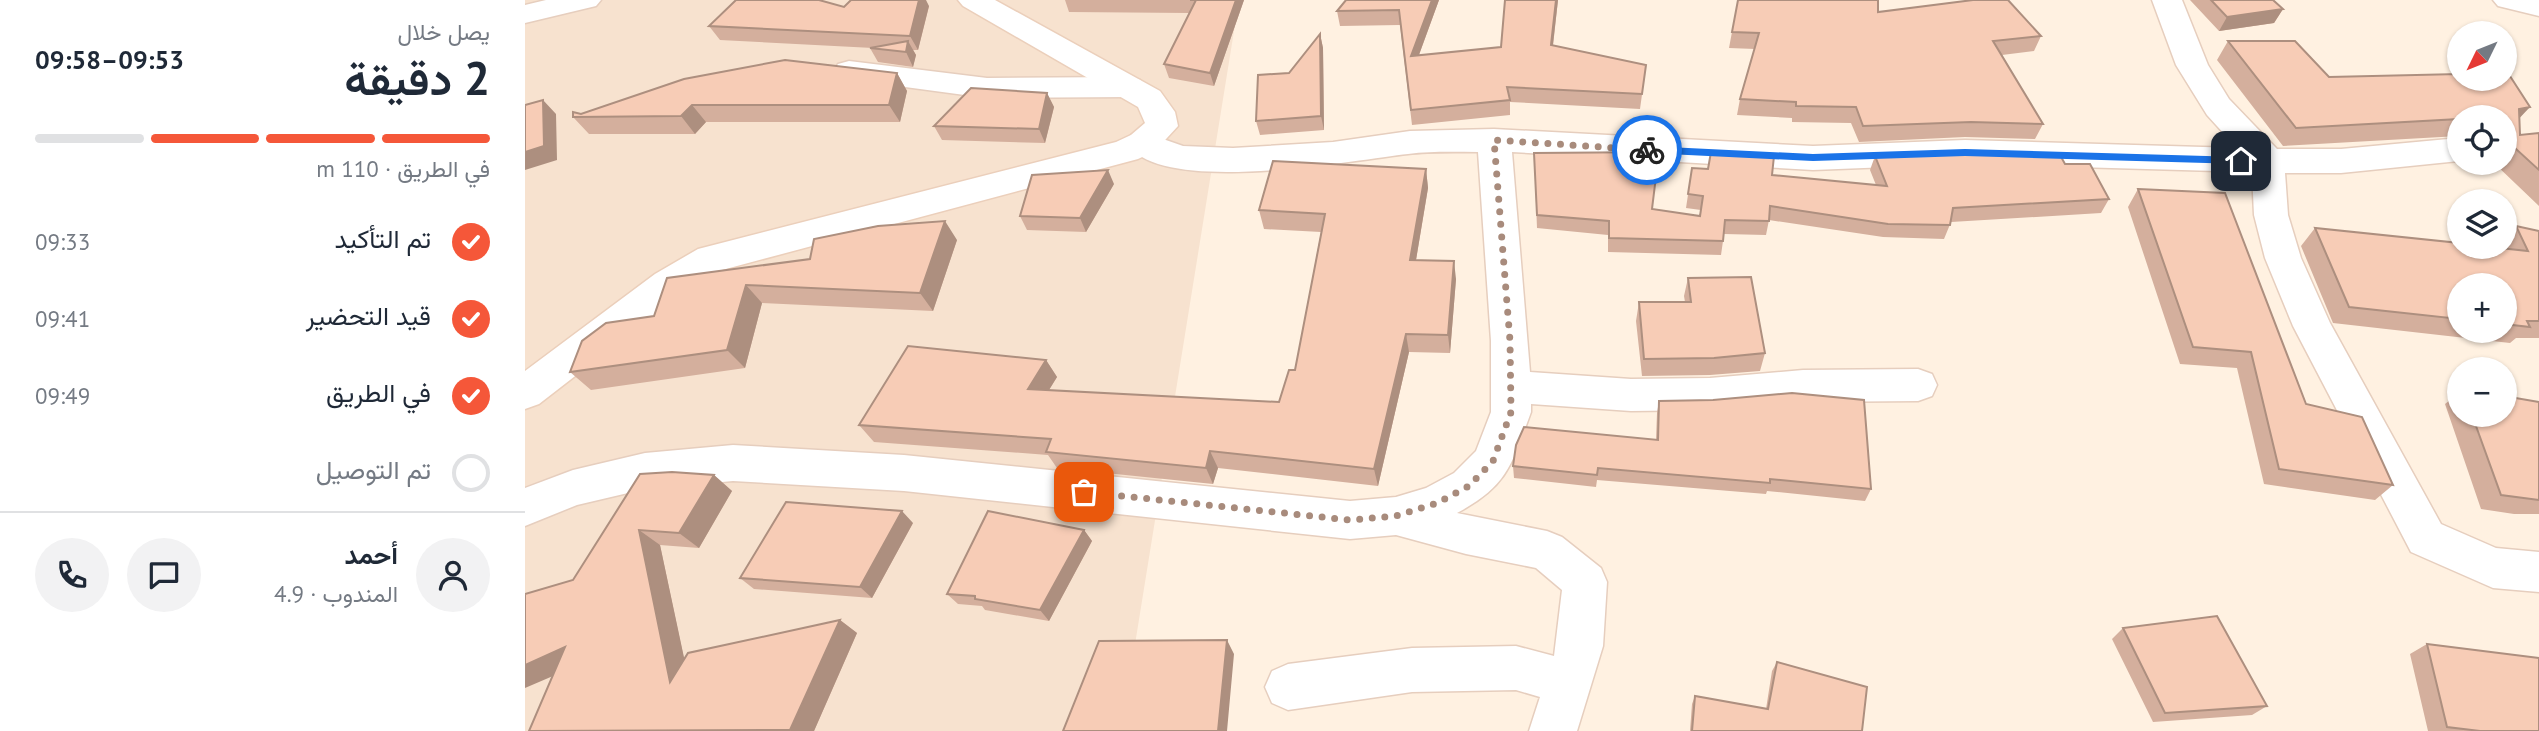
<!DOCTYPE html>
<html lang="ar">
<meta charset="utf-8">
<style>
:root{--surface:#fff;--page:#f2f2f3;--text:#1f2937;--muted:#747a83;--line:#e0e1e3;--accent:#f55739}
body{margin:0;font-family:"PT Sans",Vazirmatn,sans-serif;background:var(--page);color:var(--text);direction:rtl;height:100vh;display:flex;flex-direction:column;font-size:26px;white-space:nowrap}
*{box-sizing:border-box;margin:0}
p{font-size:23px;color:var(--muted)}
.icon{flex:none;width:38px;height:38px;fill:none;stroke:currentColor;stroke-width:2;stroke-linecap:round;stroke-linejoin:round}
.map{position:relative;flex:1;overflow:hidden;direction:ltr}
.drawer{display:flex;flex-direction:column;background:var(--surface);width:525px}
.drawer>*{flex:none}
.needle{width:46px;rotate:227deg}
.fabs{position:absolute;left:1922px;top:21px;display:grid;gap:14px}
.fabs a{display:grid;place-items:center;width:70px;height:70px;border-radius:50%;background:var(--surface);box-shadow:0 2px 5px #0004;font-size:35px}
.pin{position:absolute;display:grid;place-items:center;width:60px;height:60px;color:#fff;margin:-30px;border-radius:14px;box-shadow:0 4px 10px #0006}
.courier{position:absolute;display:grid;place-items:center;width:70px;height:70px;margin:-35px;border:5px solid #1a73e8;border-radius:50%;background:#fff;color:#222;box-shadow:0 2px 9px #0007}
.head em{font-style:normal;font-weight:600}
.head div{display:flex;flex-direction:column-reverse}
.head{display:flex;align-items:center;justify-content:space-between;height:119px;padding:0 35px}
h1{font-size:46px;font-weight:600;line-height:52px}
.bar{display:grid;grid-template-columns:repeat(4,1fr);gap:10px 7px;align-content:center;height:84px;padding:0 35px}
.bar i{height:9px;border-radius:5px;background:var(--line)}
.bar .active{background:var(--accent)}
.bar p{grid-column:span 4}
.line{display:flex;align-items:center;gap:18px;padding:0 35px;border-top:2px solid var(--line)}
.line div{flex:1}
.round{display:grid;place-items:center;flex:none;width:74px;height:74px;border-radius:37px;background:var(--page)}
ol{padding:0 35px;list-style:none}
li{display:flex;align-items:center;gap:21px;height:77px}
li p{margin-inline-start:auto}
li .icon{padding:7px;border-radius:50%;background:var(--accent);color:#fff;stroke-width:4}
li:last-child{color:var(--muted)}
li i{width:38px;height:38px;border:4px solid var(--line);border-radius:50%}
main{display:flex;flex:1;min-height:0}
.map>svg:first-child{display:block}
</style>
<main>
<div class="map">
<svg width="2014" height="731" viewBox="0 0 2014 731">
<rect width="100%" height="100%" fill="#fff1e1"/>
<path fill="#f7e2cf" d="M0 0H714L596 731H0Z"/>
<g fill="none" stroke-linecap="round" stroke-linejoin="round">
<defs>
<path id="street" d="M21 0H76L71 6 0 23V5Z
M1627 0H1657L1683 65 1704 99 1752 149H1816L1934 138V161L1816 173H1760L1763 215 1776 258 1805 323 1916 524 1971 548 2014 552V592L1968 588 1886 552 1768 326 1740 258 1729 215 1727 172 1440 164 1288 170 987 152 1005 372 1106 379 1185 378 1278 370 1393 369 1407 374 1412 385 1407 396 1393 401 1278 402 1185 410 1106 411 1006 404V412C987 464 983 486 932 513L1022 531 1037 537 1076 568 1082 582 1078 646 1052 731H1004L1015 697 991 690 887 692 763 710 747 703 740 687 747 671 763 664 887 648 991 646 1029 656 1037 590 1011 568 941 554 871 535 825 539 379 491 208 481 120 489 52 505 0 526V488L48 470 120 453 208 445 379 455 825 501 871 497 901 488 929 473 951 451 966 412V341L953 152C930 152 906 151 883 154 828 160 634 197 602 143L606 135 618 132 658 146 708 148 808 142 885 131 969 129 1288 146 1440 140 1712 148 1682 115 1651 65Z
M1968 0H2014V16L1973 6Z
M324 61 462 78 604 77 615 80 620 87 615 94 604 97 462 98 313 78 308 71 313 64Z"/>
<path id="secondary" d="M433 0H470L635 91 650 112 653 126 630 151 613 159 197 270 156 294 14 404 0 409V371L130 274 173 249 591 142 606 135 620 123 613 107 438 6Z"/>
</defs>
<use href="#street" stroke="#e6cebe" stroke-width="3"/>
<use href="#secondary" stroke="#ebcfbb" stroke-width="3"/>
<use href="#street" fill="#fff" fill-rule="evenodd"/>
<use href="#secondary" fill="#fff" fill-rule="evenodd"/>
</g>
<path fill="#d4af9d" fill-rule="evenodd" d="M540 0H719L689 86 644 78 639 64 664 13 544 12Z
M821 0H914L894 55 976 47 980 0H1033L1028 46 1119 80 1115 109 985 102V115L887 125 875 25 815 26 812 11Z
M1213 0 1353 12 1516 36 1509 51 1477 55 1518 124 1510 139 1440 137 1334 142 1326 123 1267 122V118L1212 115 1215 99 1230 49 1204 48Z
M1665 0H1748L1758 9 1749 23 1694 31Z
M404 6 393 50H388L391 55 388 67 353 62 345 48H348L195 40 184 26 319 7Z
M795 34 798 48 799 130 735 135 731 121 764 73Z
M1703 41 1804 77 1994 118 1995 135 2014 133V206L1969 163H1979V117H1934V136L1758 146 1692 60Z
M372 73 382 91 375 122H181L170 134H64L48 117 56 114Z
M522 93 529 107 520 143 417 140 409 126Z
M1009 153 1127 209 1175 216 1176 210 1161 208 1167 168 1351 185 1345 170 1350 156 1540 164 1584 199 1576 213 1426 222 1419 239 1358 237 1244 220 1241 235 1199 234 1196 255 1083 252V235L1012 228Z
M901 169 903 188 891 260 931 279 925 353 884 352 853 486 693 468 688 484 532 468 523 455 349 442 334 425 521 360 532 377 524 390 754 402 770 370 796 232 739 229 734 210Z
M589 184 561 232 502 230 495 216Z
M1613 189 1781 404 1868 485 1850 500 1739 484 1712 368 1655 364 1603 207Z
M1991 226 2014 231V338H1991L1985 343 1808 323 1776 246 1790 228 1976 248 1975 247H1979V238ZM1934 285H1979V331H1934Z
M432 240 408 311 237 303 220 368 66 390 45 372 129 316 142 278Z
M1163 278 1240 353 1235 371 1185 375 1117 376 1111 321 1114 302H1160L1159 296Z
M1934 393V415H1979L2014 402V514H1989L1956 509 1920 404Z
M1134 401 1346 489 1340 501 1242 491 1241 494 1072 480 1071 487 989 478 988 466 1131 440 1132 413Z
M189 475 207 491 174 548 135 545 159 659 315 620 332 633 289 731H4L27 676 48 580Z
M388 523 347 598 229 589 215 578Z
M559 530 567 541 524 621 460 610 457 606 433 604 422 594Z
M1598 628 1742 706 1727 715 1628 722 1587 639Z
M1902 644 2014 731H1903L1885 654Z
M1252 662 1337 731H1165L1167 704 1170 696 1241 709 1247 671Z"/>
<path fill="#ad8f7f" d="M394 0H401L404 6 393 50 385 36Z
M711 0H719L689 86 685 73Z
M907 0H914L888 71 886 56Z
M1031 0H1033L1026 61V45Z
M1758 9 1749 23 1694 31 1702 17Z
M795 34 798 48 799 130 796 116Z
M383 41 391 55 388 67 381 52Z
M372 73 382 91 375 122 364 105Z
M522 93 529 107 520 143 514 129Z
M18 100 31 114 32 160 0 170V152Z
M167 105 181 122 170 134 156 116Z
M2005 107 1988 125 1994 109Z
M901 169 903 188 888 278 885 260Z
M583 170 589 184 561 232 555 218Z
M420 221 432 240 408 311 395 293Z
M929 261 931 279 925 353 923 335Z
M221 285 237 303 220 368 202 350Z
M881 334 884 352 853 486 849 469Z
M521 360 532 377 514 406 503 389Z
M685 451 693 468 688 484 681 468Z
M189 475 207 491 174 548 154 533Z
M377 511 388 523 347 598 335 587Z
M114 530 135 545 167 695 145 682Z
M559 530 567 541 524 621 515 610Z
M315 620 332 633 289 731H266L265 730Z
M702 640 709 654 702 731H693Z
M40 647 63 661 0 688V665Z"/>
<path fill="#f7ccb6" stroke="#ad8f7f" stroke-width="2" d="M211 0H294L319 7 326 0H394L385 36 184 26Z
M665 0H711L685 73 639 64 671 0Z
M821 0H907L886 56 976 47 980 0H1031L1026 45 1121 65 1117 94 982 87 985 100 886 110 874 10 812 11Z
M1213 0H1353V12L1448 0H1483L1516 36 1468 41 1518 124 1446 122 1338 126 1331 107 1271 106V102L1215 99 1234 33 1207 32Z
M1686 0H1748L1758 9 1702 17Z
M795 34 796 116 731 121 733 75 764 73Z
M383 41 381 52 345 48Z
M1703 41H1770L1804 77 1934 74V79H1979V73H1983L2005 107 1994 109 1995 135 2014 133V170L1979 138V117H1934V119L1771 128Z
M260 60 372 73 364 105H167L156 116 48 117V112L56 114 159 79Z
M446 88 522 93 514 129 409 126Z
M18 100 19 146 0 152V105Z
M1134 152 1127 209 1175 216 1178 196 1163 194 1167 168 1183 169 1186 152 1249 156 1247 175 1362 186 1350 156 1446 153 1535 155 1540 164H1565L1584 199 1428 208 1425 225 1363 224 1245 206 1244 221 1200 220 1198 241 1084 238V221L1012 215 1009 153Z
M748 161 901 169 885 260 929 261 923 335 881 334 849 469 685 451 681 468 521 452 526 439 334 425 383 346 521 360 503 389 754 402 764 370H770L800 214 734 210Z
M583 170 555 218 495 216 507 175Z
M1613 189 1700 193 1781 404 1837 417 1868 485 1754 469 1726 352 1668 347Z
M420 221 395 293 221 285 202 350 45 372 57 341 81 323 129 316 142 278 285 259 289 239 353 226Z
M1991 226 2014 231V321H2002L2005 327 1979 324V285H1934V319L1824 307 1790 228 1934 243V247H1965L2003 251Z
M1226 277 1240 353 1189 358 1119 359 1114 302H1166L1163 278Z
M1267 393 1339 400 1346 489 1245 479V483L1073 468 1072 475 988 466 991 445 999 427 1133 440 1134 401 1188 400Z
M1979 396 2014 402V500L1976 495 1947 415H1979Z
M147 472 189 475 154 533 114 530 145 682 163 653 315 620 265 730 4 731 40 647 0 665V594L48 580 115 474Z
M261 502 377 511 335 587 215 578Z
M463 511 559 530 515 610 450 599V596L422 594Z
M1692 616 1742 706 1640 713 1598 628Z
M702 640 693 731H538L574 641Z
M1902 644 2014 658V731H1955L1922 727Z
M1252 662 1342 687 1337 731H1167L1170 696 1243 709Z"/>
<path fill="#1a73e8" d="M1122 146 1288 154 1440 149 1716 157 1721 161 1716 164 1440 156 1288 161 1122 153 1117 150Z"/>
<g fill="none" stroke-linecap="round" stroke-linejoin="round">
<path stroke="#a88b7c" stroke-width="7" stroke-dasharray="0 12.6" d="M559 492 825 520 871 516 912 503 944 486 968 461 986 412 985 341 969 140 1122 150"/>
</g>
</svg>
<div class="fabs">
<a><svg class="needle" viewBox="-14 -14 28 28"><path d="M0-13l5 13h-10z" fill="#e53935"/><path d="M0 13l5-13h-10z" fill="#747a83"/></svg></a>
<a><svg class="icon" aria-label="locate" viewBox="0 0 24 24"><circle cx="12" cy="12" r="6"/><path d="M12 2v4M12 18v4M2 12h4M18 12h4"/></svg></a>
<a><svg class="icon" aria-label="layers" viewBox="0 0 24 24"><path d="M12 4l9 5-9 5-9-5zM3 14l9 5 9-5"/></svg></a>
<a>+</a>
<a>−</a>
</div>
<div class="pin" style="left:559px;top:492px;background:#ea580c"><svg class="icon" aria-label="bag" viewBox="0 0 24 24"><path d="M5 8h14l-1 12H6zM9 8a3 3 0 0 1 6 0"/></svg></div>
<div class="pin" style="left:1716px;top:161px;background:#1f2937"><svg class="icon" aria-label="home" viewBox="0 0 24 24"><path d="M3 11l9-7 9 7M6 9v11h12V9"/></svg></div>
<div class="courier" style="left:1122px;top:150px"><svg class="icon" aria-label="bike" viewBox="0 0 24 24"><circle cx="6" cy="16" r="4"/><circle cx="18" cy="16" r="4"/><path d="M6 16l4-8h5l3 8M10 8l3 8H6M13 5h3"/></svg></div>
</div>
<section class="drawer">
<div class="head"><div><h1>2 دقيقة</h1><p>يصل خلال</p></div><em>09:53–09:58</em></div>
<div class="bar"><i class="active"></i><i class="active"></i><i class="active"></i><i></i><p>في الطريق · 110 m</p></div>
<ol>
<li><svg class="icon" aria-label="check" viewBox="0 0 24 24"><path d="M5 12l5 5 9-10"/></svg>تم التأكيد<p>09:33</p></li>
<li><svg class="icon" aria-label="check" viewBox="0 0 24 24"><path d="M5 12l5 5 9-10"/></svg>قيد التحضير<p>09:41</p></li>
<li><svg class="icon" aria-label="check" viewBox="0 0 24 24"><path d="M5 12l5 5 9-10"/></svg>في الطريق<p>09:49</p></li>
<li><i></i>تم التوصيل</li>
</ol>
<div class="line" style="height:126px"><a class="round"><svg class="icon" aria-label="person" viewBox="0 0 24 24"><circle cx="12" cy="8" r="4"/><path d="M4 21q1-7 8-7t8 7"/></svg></a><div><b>أحمد</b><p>المندوب · 4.9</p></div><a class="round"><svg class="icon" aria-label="chat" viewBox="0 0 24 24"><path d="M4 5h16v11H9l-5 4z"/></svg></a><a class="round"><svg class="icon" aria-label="phone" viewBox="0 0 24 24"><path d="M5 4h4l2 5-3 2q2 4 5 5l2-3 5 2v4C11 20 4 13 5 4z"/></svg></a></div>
</section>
</main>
